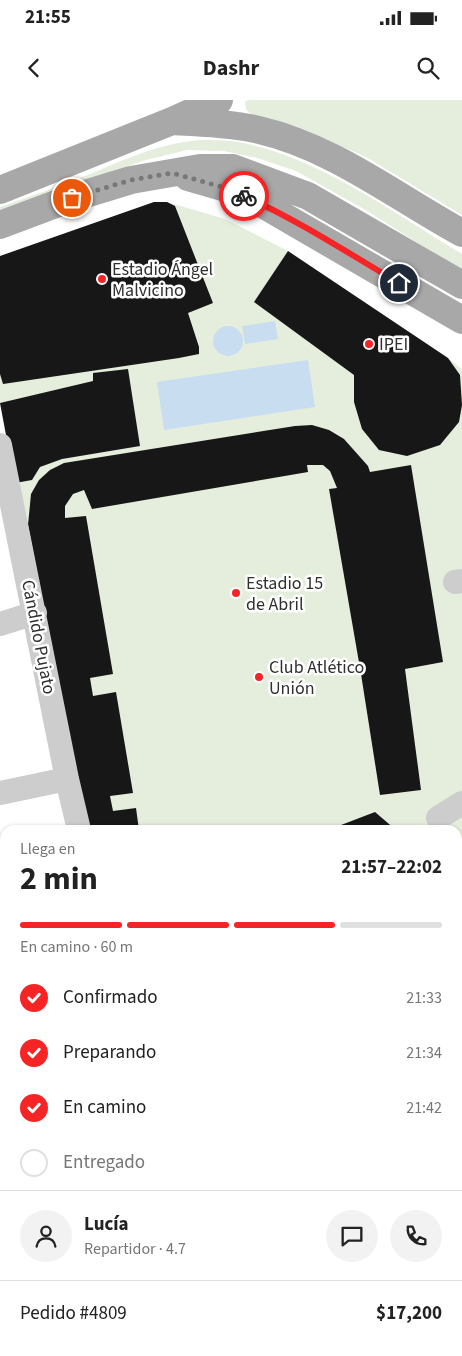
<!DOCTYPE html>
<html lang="es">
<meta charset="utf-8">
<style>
:root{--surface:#fff;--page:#f2f2f2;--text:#222;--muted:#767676;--line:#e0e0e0;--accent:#f62424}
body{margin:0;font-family:"Source Sans 3",sans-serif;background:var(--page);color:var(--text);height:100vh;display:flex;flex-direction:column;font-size:19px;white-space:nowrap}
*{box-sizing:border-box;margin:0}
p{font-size:16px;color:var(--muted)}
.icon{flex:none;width:28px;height:28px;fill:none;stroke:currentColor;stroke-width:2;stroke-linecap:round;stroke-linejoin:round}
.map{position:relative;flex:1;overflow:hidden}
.sheet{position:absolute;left:0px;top:725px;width:462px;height:531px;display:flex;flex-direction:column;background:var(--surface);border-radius:15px 15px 0 0;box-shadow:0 1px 4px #0004}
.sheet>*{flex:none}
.pin{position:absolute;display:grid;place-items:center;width:42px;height:42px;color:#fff;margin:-21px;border:2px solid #fff;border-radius:50%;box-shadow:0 1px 5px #0007}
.courier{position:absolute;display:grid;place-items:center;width:50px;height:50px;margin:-25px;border:4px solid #f62424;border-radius:50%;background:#fff;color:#222;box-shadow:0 1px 6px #0007}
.head em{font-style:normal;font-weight:700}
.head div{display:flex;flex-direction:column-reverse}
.head{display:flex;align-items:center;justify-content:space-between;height:85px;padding:0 20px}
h1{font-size:32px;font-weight:700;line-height:38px}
.bar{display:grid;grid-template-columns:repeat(4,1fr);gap:8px 5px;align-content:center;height:60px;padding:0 20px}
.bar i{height:6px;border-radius:4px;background:var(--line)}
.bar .active{background:var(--accent)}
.bar p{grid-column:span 4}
.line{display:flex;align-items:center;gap:12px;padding:0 20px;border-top:1px solid var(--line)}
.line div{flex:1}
.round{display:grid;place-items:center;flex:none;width:52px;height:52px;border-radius:26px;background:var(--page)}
ol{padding:0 20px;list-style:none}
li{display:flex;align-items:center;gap:15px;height:55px}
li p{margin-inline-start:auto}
li .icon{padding:5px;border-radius:50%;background:var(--accent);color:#fff;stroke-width:4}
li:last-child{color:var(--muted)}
li i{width:28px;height:28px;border:2px solid var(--line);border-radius:50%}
.status{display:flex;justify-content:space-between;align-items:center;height:35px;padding:0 25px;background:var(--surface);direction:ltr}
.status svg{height:14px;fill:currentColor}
header{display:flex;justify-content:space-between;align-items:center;height:65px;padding:0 20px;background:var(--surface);font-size:22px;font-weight:700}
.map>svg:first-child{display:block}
</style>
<div class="status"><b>21:55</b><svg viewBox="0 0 49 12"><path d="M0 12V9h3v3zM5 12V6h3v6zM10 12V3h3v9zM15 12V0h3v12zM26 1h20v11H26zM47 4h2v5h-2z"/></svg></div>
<header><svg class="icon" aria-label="back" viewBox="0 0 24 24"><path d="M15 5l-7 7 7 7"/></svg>Dashr<svg class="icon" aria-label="search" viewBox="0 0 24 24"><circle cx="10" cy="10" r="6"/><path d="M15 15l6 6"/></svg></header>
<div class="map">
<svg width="462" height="1256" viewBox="0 0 462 1256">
<rect width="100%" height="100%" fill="#fff"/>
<path fill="#e5eedd" d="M248 0H462V115L366 57 296 26 251 15 246 9 245 2Z
M200 40C212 40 226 40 238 42 317 56 394 113 462 154V171L369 112 296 71 257 58 224 51 187 50 142 61 0 112V107C30 96 61 86 90 74 126 59 161 43 200 40Z
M154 102H167L225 119 288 151 448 258 462 269V1006L458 1009V730H86L28 425 0 301V156Z
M0 1188 5 1195V1251H26L17 1256H0Z"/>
<path fill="#c8ddf0" d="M275 221 278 239 245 244 242 226Z
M213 241a15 15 0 1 1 30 0a15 15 0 1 1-30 0Z
M308 260 315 307 164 330 157 282Z"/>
<path fill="#171717" d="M154 102H167L175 106 213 203 188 213 199 247V254L179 258 3 284 0 274V156Z
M288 151 448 258 460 275 462 305 459 322 440 345 407 356 379 350 362 329 354 302V275L254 202Z
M128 269 140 346 62 359 40 367 32 380 15 383 0 303 93 281V273Z
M312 325 329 330 344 339 368 366 370 372 411 365 443 562 405 569 421 690 380 695 361 574 329 389 337 388 330 371 323 365H307L308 372 92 409 84 390 73 394 65 406V418L86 416 113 574 90 578 93 596 116 592 133 693 110 696 113 711 136 708 139 730H86L28 425 31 394 39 380 50 370 64 363 295 326Z
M375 712 396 730H328Z"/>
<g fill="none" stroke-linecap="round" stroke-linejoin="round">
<path stroke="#cdcdcd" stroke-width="24" d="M0 345 67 679 79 730
M455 482 462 481
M0 524 35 513
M0 693 67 679
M438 718 462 703
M0 802 5 801
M0 940 5 938
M0 1156 5 1162"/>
<path stroke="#a8a8a8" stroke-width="28" d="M172 21C201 23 230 23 259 30 333 47 396 97 462 133
M188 77 226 88 264 105 462 220
M0 90 172 21 219 0
M0 125 72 98 131 80 200 68H233L308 96 462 185
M458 1033 462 1031
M51 1256 61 1251
M82 1256 90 1251"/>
<path stroke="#858585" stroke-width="4" stroke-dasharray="5 4" stroke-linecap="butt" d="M0 1255 1 1256"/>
</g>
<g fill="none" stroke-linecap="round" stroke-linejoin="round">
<path stroke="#787878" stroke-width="5" stroke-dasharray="0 9" d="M72 98 131 80 172 73 226 88 244 96"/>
<path stroke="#f62424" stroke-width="6" d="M244 96C298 120 348 153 399 183"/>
</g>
<g fill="#f62424" stroke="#fff" stroke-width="2">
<circle cx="102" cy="179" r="5"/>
<circle cx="369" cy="244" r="5"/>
<circle cx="236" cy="493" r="5"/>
<circle cx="259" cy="577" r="5"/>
</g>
<g text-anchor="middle" stroke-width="5" stroke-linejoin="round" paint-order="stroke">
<g font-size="18" fill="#303030" stroke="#fff" text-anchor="start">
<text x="112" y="175">Estadio Ángel<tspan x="112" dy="21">Malvicino</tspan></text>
<text x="379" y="250">IPEI</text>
<text x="246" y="489">Estadio 15<tspan x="246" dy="21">de Abril</tspan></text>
<text x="269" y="573">Club Atlético<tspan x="269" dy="21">Unión</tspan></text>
</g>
<g font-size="18" fill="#303030" stroke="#fff">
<text transform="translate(39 537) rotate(79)" y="6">Cándido Pujato</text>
</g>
</g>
</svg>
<div class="pin" style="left:72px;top:98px;background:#ea580c"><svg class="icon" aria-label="bag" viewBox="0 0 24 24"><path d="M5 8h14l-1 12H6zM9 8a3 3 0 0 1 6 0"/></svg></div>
<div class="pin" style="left:399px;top:183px;background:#1f2937"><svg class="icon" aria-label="home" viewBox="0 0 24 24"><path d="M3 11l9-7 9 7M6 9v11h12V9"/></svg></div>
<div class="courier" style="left:244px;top:96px"><svg class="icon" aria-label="bike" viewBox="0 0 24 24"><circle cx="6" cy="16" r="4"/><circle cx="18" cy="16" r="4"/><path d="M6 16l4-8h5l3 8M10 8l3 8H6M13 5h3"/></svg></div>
<section class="sheet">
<div class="head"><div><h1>2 min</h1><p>Llega en</p></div><em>21:57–22:02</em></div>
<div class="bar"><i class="active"></i><i class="active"></i><i class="active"></i><i></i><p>En camino · 60 m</p></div>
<ol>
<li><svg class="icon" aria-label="check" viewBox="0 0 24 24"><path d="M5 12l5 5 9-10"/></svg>Confirmado<p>21:33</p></li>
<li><svg class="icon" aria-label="check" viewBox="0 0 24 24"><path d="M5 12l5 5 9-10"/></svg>Preparando<p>21:34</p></li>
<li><svg class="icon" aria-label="check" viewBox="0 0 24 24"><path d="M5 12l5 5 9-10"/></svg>En camino<p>21:42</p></li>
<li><i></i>Entregado</li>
</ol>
<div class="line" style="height:90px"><a class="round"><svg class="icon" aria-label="person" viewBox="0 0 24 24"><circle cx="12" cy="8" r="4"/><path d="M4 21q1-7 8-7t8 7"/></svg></a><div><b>Lucía</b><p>Repartidor · 4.7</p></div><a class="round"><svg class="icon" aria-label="chat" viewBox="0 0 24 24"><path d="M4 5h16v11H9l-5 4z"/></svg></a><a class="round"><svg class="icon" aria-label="phone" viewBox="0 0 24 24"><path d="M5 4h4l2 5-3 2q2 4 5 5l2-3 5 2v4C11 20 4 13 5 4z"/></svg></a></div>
<div class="line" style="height:65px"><div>Pedido #4809</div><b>$17,200</b></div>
</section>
</div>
